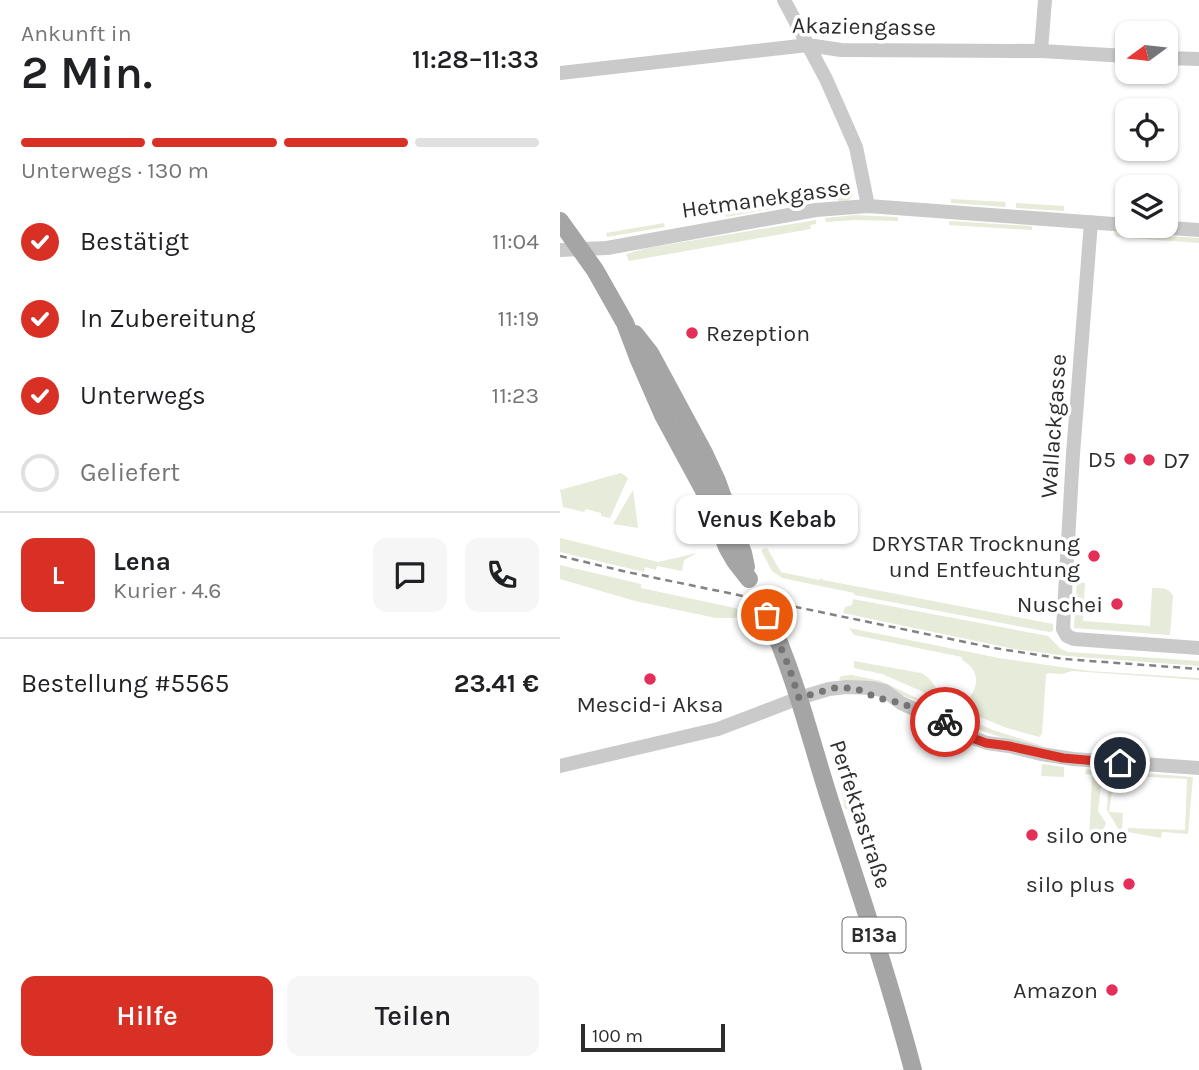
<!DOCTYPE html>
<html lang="de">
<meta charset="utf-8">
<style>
:root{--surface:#fff;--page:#f6f6f6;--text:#202124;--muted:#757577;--line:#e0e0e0;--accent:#d93025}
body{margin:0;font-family:Karla,sans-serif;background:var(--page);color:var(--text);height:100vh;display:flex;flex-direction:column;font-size:26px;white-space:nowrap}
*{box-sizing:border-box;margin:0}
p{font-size:23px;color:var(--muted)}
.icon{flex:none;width:38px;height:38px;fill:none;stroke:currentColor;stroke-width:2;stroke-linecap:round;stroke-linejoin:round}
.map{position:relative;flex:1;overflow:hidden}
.panel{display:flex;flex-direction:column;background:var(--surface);width:560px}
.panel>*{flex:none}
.needle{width:46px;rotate:255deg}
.buttons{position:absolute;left:555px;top:21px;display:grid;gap:14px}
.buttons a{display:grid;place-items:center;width:63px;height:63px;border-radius:14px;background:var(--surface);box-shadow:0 2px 5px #0004;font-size:35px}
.scale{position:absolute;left:21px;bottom:18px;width:144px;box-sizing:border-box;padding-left:7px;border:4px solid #2d2d2d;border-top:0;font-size:19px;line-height:24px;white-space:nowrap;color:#2d2d2d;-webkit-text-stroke:5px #fff;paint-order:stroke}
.pin{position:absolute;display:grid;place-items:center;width:60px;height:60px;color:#fff;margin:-30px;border:4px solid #fff;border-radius:50%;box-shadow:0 2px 7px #0007}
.courier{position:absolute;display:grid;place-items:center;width:70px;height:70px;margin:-35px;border:5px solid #d93025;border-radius:50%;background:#fff;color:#222;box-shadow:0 2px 9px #0007}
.bubble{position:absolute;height:49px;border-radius:14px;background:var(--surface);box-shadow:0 2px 5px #0004;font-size:23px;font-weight:600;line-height:49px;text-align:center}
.headline em{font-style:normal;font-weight:600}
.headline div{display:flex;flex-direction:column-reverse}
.headline{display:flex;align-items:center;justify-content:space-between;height:119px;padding:0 21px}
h1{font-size:46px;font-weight:600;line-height:52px}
.bar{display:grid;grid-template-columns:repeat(4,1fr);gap:10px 7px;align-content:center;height:84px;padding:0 21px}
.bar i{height:9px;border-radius:5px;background:var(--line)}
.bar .selected{background:var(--accent)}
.bar p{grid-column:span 4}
.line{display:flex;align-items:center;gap:18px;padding:0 21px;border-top:2px solid var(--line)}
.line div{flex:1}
.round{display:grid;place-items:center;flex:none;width:74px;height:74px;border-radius:14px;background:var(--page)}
ol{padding:0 21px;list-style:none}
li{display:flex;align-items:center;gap:21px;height:77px}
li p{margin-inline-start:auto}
li .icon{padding:7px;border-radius:50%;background:var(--accent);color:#fff;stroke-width:4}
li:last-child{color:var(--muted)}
li i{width:38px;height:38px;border:4px solid var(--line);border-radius:50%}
.cta{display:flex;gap:14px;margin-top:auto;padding:14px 21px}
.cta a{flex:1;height:80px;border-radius:14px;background:var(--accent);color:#fff;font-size:28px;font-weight:600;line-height:80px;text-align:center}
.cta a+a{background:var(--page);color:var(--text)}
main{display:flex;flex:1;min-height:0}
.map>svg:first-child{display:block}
</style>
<main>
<section class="panel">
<div class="headline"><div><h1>2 Min.</h1><p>Ankunft in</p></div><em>11:28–11:33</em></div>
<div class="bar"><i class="selected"></i><i class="selected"></i><i class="selected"></i><i></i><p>Unterwegs · 130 m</p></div>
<ol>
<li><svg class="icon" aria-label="check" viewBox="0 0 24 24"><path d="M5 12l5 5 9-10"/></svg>Bestätigt<p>11:04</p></li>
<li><svg class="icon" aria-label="check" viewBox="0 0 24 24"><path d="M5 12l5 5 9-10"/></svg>In Zubereitung<p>11:19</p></li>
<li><svg class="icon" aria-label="check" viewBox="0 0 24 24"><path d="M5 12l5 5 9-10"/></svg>Unterwegs<p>11:23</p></li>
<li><i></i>Geliefert</li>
</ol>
<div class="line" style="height:126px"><b class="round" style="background:var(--accent);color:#fff">L</b><div><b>Lena</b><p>Kurier · 4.6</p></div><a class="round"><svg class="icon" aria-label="chat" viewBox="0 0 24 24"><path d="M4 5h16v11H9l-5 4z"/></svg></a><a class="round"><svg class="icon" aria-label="phone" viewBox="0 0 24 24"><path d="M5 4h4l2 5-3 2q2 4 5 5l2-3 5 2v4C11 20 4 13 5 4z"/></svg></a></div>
<div class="line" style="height:91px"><div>Bestellung #5565</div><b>23.41 €</b></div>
<div class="cta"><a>Hilfe</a><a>Teilen</a></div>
</section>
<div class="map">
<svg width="639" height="1070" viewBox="0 0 639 1070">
<rect width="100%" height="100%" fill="#fff"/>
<path fill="#e6ebda" d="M294 194 289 200 281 202 276 199 252 201 166 217 165 212 263 196Z
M391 199 446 202 445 207 391 203Z
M456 203 504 206V211L456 208Z
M295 215 338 217V221L294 220 266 222 265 218Z
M256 220V224L250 225 251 229 69 261 66 254 87 248Z
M389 221 472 226V230L389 225Z
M104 223 105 227 47 237 46 233Z
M554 229 559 233 639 238V243L557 237 554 234Z
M61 473 68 478 50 518 41 516V513L26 509 24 512 3 507 0 490Z
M73 490 78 528 53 524Z
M0 538 98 562 137 553 124 560 122 571 97 566 96 570 85 567 84 572 0 552Z
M207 548 221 572 259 580 262 578 263 580 493 624V631L489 632 294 595V593L222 578 212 571 202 552V549Z
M0 565 81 584V588L189 611 174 618H156L75 601 0 579Z
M517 582 525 583 523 621 590 626 592 588C602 588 608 587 613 596L610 635 514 628Z
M293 599 488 636 501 649 508 652 639 661V666L507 656 454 649 283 613 285 607 292 605Z
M289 628 439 658 487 665 529 671 639 678V680L512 671 502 674 488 673 486 675 482 734 479 737 447 728 405 711C404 700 410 699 414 690 420 677 413 666 402 660V657L294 635Z
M294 661 361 673C369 677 380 688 377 698L322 674 294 668Z
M292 675 321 681 363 701C349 700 338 693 325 688 310 682 295 680 279 680L281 676Z
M404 718 433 730 483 746 477 748 457 743 412 727 404 720Z
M483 764 504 767V777L481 776 482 765Z
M527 769 537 770 542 777 538 811 546 823 539 841 529 842 532 775 525 774Z
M567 772 633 777 628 834 602 832 601 838 568 832V828L625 830 627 779 570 776 569 783H568L565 779Z
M285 787 314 873 311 874 289 809H285L281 788Z
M548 791H552L549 812 563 813 562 830H559L547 810Z"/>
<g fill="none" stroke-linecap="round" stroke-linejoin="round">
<path stroke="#d5d5d5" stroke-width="18" stroke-dasharray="18 9" stroke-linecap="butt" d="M194 590 207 615"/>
<path stroke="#cacaca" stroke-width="14" d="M224 0 266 79 296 147 308 206
M481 51 485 0
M606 58 639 59
M0 73 248 45 281 50 481 51 567 56
M531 222 513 454 503 629 507 636 514 639 639 648
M581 226 639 230
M0 250 47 248 256 210 308 206 567 225
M0 766 158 729 239 698 269 689 286 687 312 688 325 691 341 703 388 724 404 735 427 743 449 746 481 754 513 759 639 768"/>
<path stroke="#a5a5a5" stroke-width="18" d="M0 221 35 270 65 323 79 360 103 415 148 498 167 547 175 561 189 579
M75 334 90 353 144 453 157 481 183 553 186 567
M207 615C235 674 250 738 270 801 299 890 329 979 353 1070"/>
<path stroke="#828282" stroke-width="2.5" stroke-dasharray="7 5" stroke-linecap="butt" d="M0 556 67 572 434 648 504 659 639 669"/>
</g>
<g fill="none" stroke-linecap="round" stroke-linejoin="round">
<path stroke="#767676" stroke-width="7" stroke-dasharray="0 12.6" d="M207 615 229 667 239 698 274 688H295L318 698 341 703 385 722"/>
<path stroke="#d93025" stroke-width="9" d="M385 722 404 735 426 743 449 746 503 758 560 763"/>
</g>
<g fill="#e43058" stroke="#fff" stroke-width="2.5">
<circle cx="132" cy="333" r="7"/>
<circle cx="570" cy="459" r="7"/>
<circle cx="589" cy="460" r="7"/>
<circle cx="534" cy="556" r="7"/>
<circle cx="557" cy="604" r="7"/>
<circle cx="90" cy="679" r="7"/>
<circle cx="472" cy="835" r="7"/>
<circle cx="569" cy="884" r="7"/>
<circle cx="552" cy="990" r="7"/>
</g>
<g text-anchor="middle" stroke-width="7" stroke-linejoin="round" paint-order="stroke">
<rect fill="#fff" stroke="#6c6c6c" stroke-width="2" x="282.5" y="917.5" width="63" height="35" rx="5"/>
<g font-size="21" font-weight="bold" fill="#2d2d2d">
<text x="314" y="942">B13a</text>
</g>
<g font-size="23" fill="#2d2d2d" stroke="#fff">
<text transform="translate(304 26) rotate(1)" y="8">Akaziengasse</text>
<text transform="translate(206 198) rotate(-8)" y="8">Hetmanekgasse</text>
<text transform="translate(493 426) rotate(-86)" y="8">Wallackgasse</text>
<text transform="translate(301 814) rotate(72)" y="8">Perfektastraße</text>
</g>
<g font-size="23" fill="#2d2d2d" stroke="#fff" text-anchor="end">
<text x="146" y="341" text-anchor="start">Rezeption</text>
<text x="556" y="467">D5</text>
<text x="603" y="468" text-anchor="start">D7</text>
<text x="520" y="551">DRYSTAR Trocknung<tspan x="520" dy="26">und Entfeuchtung</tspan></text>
<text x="543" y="612">Nuschei</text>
<text x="90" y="712" text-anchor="middle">Mescid-i Aksa</text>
<text x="486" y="843" text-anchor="start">silo one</text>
<text x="555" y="892">silo plus</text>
<text x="538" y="998">Amazon</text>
</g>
</g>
</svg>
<div class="buttons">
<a><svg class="needle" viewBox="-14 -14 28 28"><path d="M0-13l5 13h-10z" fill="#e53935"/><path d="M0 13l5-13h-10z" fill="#757577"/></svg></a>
<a><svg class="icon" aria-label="locate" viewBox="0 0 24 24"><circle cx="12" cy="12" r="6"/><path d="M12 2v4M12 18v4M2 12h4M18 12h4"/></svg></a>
<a><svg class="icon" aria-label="layers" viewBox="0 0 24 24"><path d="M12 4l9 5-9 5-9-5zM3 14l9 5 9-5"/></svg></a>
</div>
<div class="scale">100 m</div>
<div class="pin" style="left:207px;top:615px;background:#ea580c"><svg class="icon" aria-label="bag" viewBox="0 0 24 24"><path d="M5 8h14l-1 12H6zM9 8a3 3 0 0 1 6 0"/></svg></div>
<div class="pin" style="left:560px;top:763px;background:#1f2937"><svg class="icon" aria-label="home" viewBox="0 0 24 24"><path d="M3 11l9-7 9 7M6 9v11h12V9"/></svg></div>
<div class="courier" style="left:385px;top:722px"><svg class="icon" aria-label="bike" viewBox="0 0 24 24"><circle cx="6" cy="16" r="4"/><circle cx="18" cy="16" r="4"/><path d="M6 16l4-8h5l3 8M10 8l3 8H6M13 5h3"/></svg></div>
<div class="bubble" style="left:116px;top:495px;width:182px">Venus Kebab</div>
</div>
</main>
